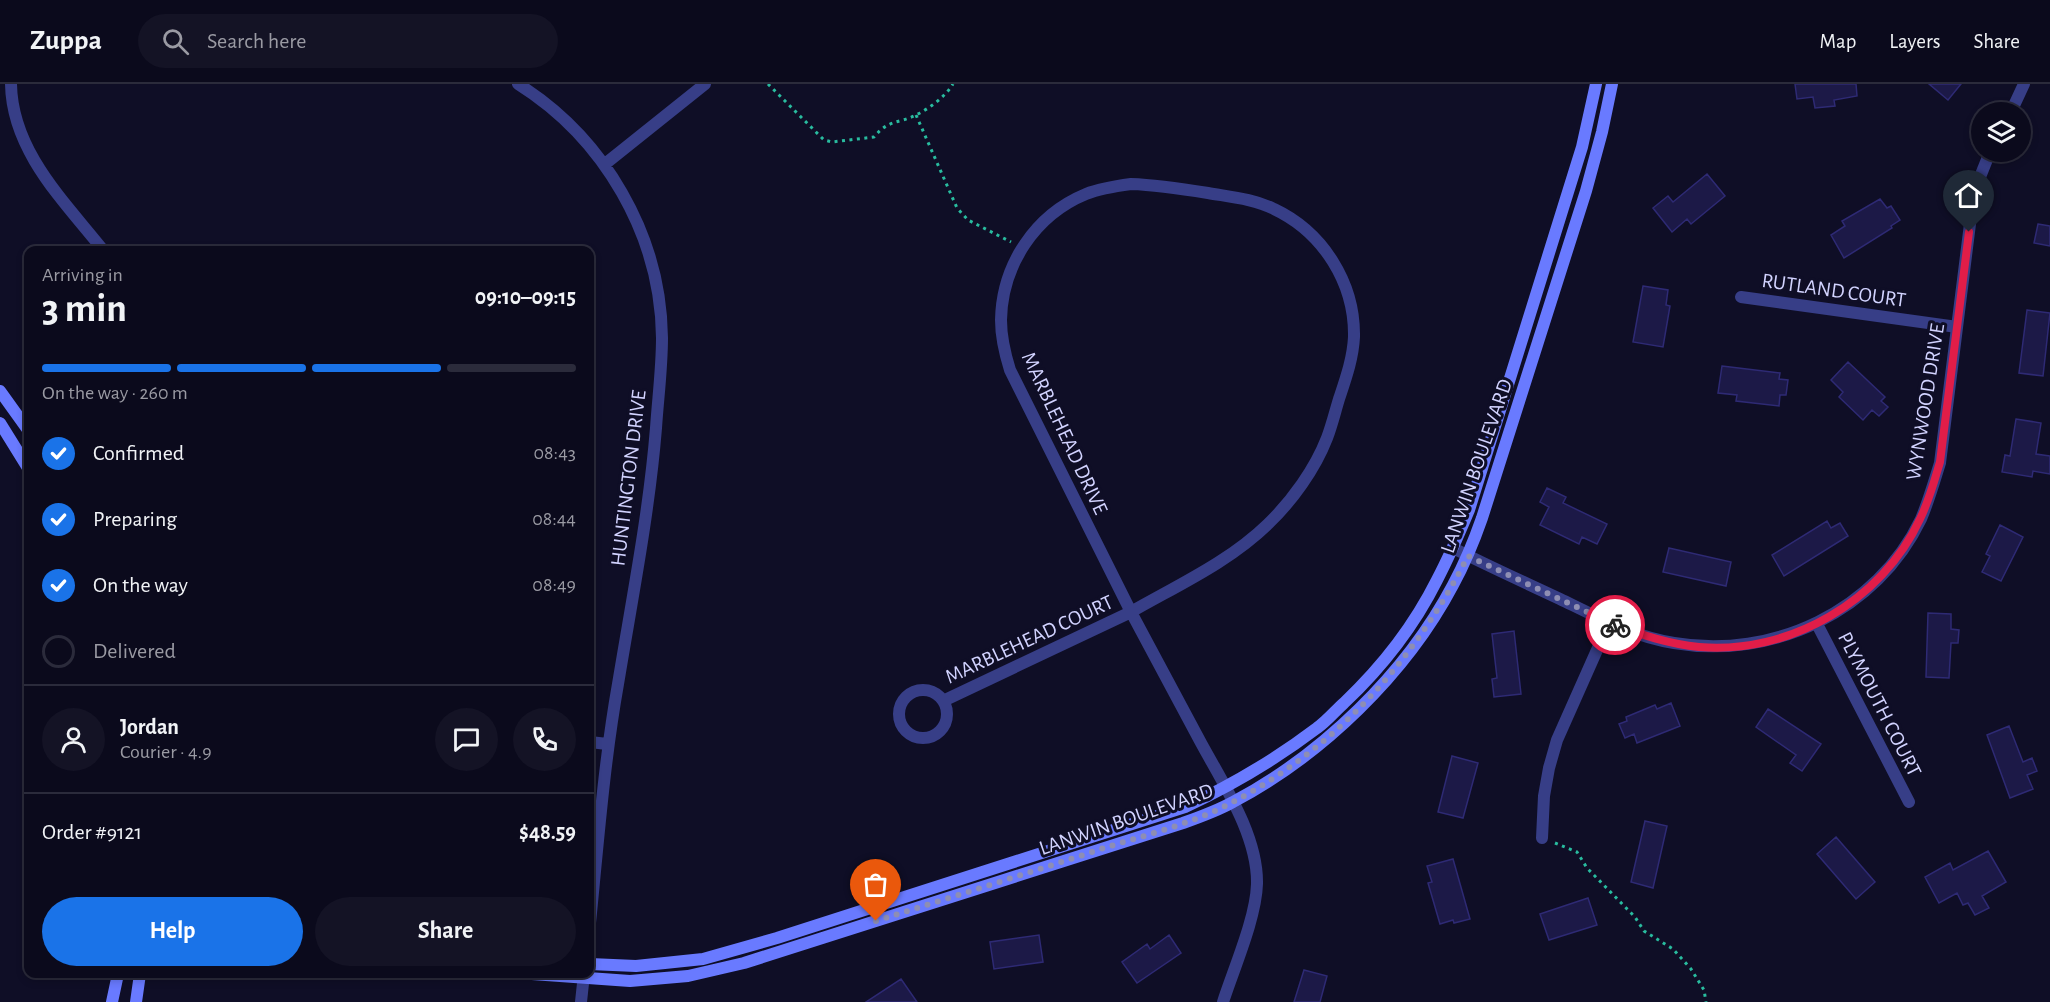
<!DOCTYPE html>
<meta charset="utf-8">
<style>
:root{--surface:#0b0a1c;--page:#141325;--text:#f1f3f6;--muted:#9a9aa3;--line:#2b2b3b;--accent:#1a73e8}
body{margin:0;font-family:"Alegreya Sans",sans-serif;background:var(--page);color:var(--text);height:100vh;display:flex;flex-direction:column;font-size:22px;white-space:nowrap}
*{box-sizing:border-box;margin:0}
p{font-size:20px;color:var(--muted)}
.icon{flex:none;width:33px;height:33px;fill:none;stroke:currentColor;stroke-width:2;stroke-linecap:round;stroke-linejoin:round}
.map{position:relative;flex:1;overflow:hidden}
.side{position:absolute;left:24px;top:162px;width:570px;height:732px;display:flex;flex-direction:column;background:var(--surface);border-radius:12px;box-shadow:0 3px 9px #0003,0 0 0 2px var(--line)}
.side>*{flex:none}
.buttons{position:absolute;left:1971px;top:18px;display:grid;gap:12px}
.buttons a{display:grid;place-items:center;width:60px;height:60px;border-radius:50%;background:var(--surface);box-shadow:0 3px 9px #0003,0 0 0 2px var(--line);font-size:30px}
.pin{position:absolute;display:grid;place-items:center;width:51px;height:51px;color:#fff;margin:-62px -26px;border-radius:50% 50% 50% 0;rotate:-45deg;box-shadow:0 0 6px #0007}
.pin .icon{rotate:45deg}
.courier{position:absolute;display:grid;place-items:center;width:60px;height:60px;margin:-30px;border:4px solid #e11d48;border-radius:50%;background:#fff;color:#222;box-shadow:0 2px 8px #0007}
.headline em{font-style:normal;font-weight:600}
.headline div{display:flex;flex-direction:column-reverse}
.headline{display:flex;align-items:center;justify-content:space-between;height:102px;padding:0 18px}
h1{font-size:39px;font-weight:600;line-height:45px}
.bar{display:grid;grid-template-columns:repeat(4,1fr);gap:9px 6px;align-content:center;height:72px;padding:0 18px}
.bar i{height:8px;border-radius:4px;background:var(--line)}
.bar .on{background:var(--accent)}
.bar p{grid-column:span 4}
.line{display:flex;align-items:center;gap:15px;padding:0 18px;border-top:2px solid var(--line)}
.line div{flex:1}
.round{display:grid;place-items:center;flex:none;width:63px;height:63px;border-radius:32px;background:var(--page)}
ol{padding:0 18px;list-style:none}
li{display:flex;align-items:center;gap:18px;height:66px}
li p{margin-inline-start:auto}
li .icon{padding:6px;border-radius:50%;background:var(--accent);color:#fff;stroke-width:4}
li:last-child{color:var(--muted)}
li i{width:33px;height:33px;border:3px solid var(--line);border-radius:50%}
.action{display:flex;gap:12px;margin-top:auto;padding:12px 18px}
.action a{flex:1;height:69px;border-radius:36px;background:var(--accent);color:#fff;font-size:24px;font-weight:600;line-height:69px;text-align:center}
.action a+a{background:var(--page);color:var(--text)}
header{display:flex;align-items:center;gap:36px;box-sizing:border-box;height:84px;padding:0 30px;background:var(--surface);border-bottom:2px solid var(--line)}
header strong{font-size:28px}
nav{display:flex;gap:33px;margin-inline-start:auto;font-size:21px}
.search{width:420px;height:54px;background:var(--page);display:flex;align-items:center;gap:15px;box-sizing:border-box;padding:0 21px;border-radius:33px;color:var(--muted);font-size:22px}
.map>svg:first-child{display:block}
</style>
<header>
<strong>Zuppa</strong>
<div class="search"><svg class="icon" aria-label="search" viewBox="0 0 24 24"><circle cx="10" cy="10" r="6"/><path d="M15 15l6 6"/></svg>Search here</div>
<nav><a>Map</a><a>Layers</a><a>Share</a></nav>
</header>
<div class="map">
<svg width="2050" height="918" viewBox="0 0 2050 918">
<rect width="100%" height="100%" fill="#0f0e26"/>
<path fill="#1c1947" stroke="#2e2a74" stroke-width="1.5" d="M1795 0H1856L1857 12 1834 16 1835 22 1815 24 1813 13 1797 15Z
M1929 0H1961L1948 16Z
M1707 90 1725 112 1691 140 1687 135 1672 148 1653 124 1668 112 1673 118Z
M1880 115 1887 124 1891 122 1900 136 1891 142 1892 144 1844 174 1831 151 1845 142 1842 137Z
M2038 140 2050 142V162L2034 159Z
M1643 202 1668 206 1666 221 1670 222 1663 263 1633 258Z
M2027 226 2050 229 2043 292 2019 289Z
M1848 278 1885 313 1881 317 1888 323 1879 332 1872 326 1863 336 1839 313 1843 308 1831 296Z
M1722 282 1780 289 1779 295 1788 296 1786 311H1780L1779 322 1736 317 1737 311 1718 309Z
M2016 335 2041 339 2036 370 2050 372V390L2033 387 2032 393 2002 388 2005 371 2010 372Z
M1547 404 1566 413 1563 419 1607 440 1597 460 1582 453 1579 460 1540 441 1549 423 1540 418Z
M1827 437 1831 444 1840 439 1848 452 1784 492 1772 471Z
M2000 441 2023 453 2001 497 1982 488 1990 472 1986 470Z
M1669 464 1731 478 1726 502 1663 488Z
M1928 529 1951 530V545L1959 546 1958 559H1951L1949 594 1926 593Z
M1514 547 1521 610 1494 613 1492 595 1497 594 1492 550Z
M1671 619 1680 642 1637 659 1634 650 1625 654 1619 640 1627 637 1626 633 1655 621 1657 625Z
M1768 625 1821 660 1802 687 1790 679 1796 671 1756 643Z
M2009 642 2023 678 2032 674 2037 687 2027 691 2033 705 2010 714 1987 651Z
M1452 672 1478 679 1463 734 1438 728Z
M1645 737 1667 742 1653 804 1631 798Z
M1836 753 1875 798 1856 815 1817 770Z
M1988 767 2006 798 1982 812 1989 824 1975 831 1968 819 1963 821 1957 809 1939 819 1925 793 1950 779 1953 786Z
M1453 775 1470 835 1454 839 1453 836 1440 840 1428 799 1432 798 1427 782Z
M1588 814 1597 841 1549 856 1540 830Z
M1039 851 1043 878 994 885 990 858Z
M1169 851 1181 869 1137 899 1122 878 1147 860 1150 865Z
M1304 886 1327 892 1320 918H1294Z
M901 895 917 918H866Z"/>
<g fill="none" stroke-linecap="round" stroke-linejoin="round">
<path stroke="#29bc9f" stroke-width="3" stroke-dasharray="3 4.5" stroke-linecap="butt" d="M768 0 824 56 832 58 874 53C889 35 898 40 916 31 930 24 945 13 953 0
M916 31 957 124 968 136 1011 158
M1555 759 1577 768 1587 784 1635 833 1644 847 1673 865 1691 885 1704 906 1706 918"/>
<path stroke="#373e87" stroke-width="12" d="M11 0C12 67 64 117 103 166
M518 0C604 54 661 151 662 254 662 284 658 314 656 344 649 430 632 515 618 600 604 679 598 759 590 839
M2011 28 2024 0
M605 80 705 0
M1131 100C1157 101 1183 105 1208 109 1231 113 1254 115 1274 125 1323 148 1355 199 1354 253 1353 274 1346 294 1339 315 1335 328 1332 341 1327 354 1315 385 1292 417 1268 440 1229 478 1178 501 1131 528L1010 286C1005 270 1001 253 1001 236 1002 181 1035 131 1086 110 1101 104 1116 102 1131 100Z
M1741 213 1957 243
M1453 464C1488 482 1524 498 1560 515 1597 533 1634 553 1674 559 1773 576 1877 527 1921 435 1929 416 1934 398 1940 379L1972 124 1980 93 1990 68
M1817 540 1909 718
M899 630a24 24 0 1 1 48 0a24 24 0 1 1-48 0Z
M943 617 1131 528C1154 571 1177 614 1200 657 1222 698 1258 751 1257 800 1256 834 1234 884 1223 918
M590 658 607 660
M1542 754 1544 712 1549 684 1557 656 1609 539
M581 918 584 890"/>
<path stroke="#697aff" stroke-width="12" d="M0 307 28 346
M0 339 28 384
M590 880 636 882 703 875 777 854 1185 723C1232 701 1276 675 1317 644 1327 637 1335 627 1344 619 1381 584 1414 542 1437 496 1449 473 1459 450 1469 426L1582 63 1596 0
M532 890 630 897 688 892 744 879 1183 739C1200 733 1217 727 1233 718 1322 671 1406 590 1453 501 1465 479 1474 457 1482 434L1586 107 1602 48 1612 0
M112 918 118 890
M136 918 140 890"/>
</g>
<g fill="none" stroke-linecap="round" stroke-linejoin="round">
<path stroke="#8e8eb3" stroke-width="6" stroke-dasharray="0 10.8" d="M876 837C951 813 1026 790 1101 765 1145 751 1192 740 1233 718 1337 663 1415 576 1468 472L1615 541"/>
<path stroke="#e11d48" stroke-width="8" d="M1615 541C1642 551 1669 560 1699 563 1789 571 1882 517 1920 435 1929 417 1934 398 1940 378L1969 148"/>
</g>
<g text-anchor="middle" stroke-width="6" stroke-linejoin="round" paint-order="stroke">
<g font-size="21" fill="#d2d3ff" stroke="#0f0e26">
<text transform="translate(1834 206) rotate(8)" y="7">RUTLAND COURT</text>
<text transform="translate(1925 318) rotate(-81)" y="7">WYNWOOD DRIVE</text>
<text transform="translate(1065 349) rotate(65)" y="7">MARBLEHEAD DRIVE</text>
<text transform="translate(1476 382) rotate(-71)" y="7">LANWIN BOULEVARD</text>
<text transform="translate(628 394) rotate(-83)" y="7">HUNTINGTON DRIVE</text>
<text transform="translate(1029 555) rotate(-25)" y="7">MARBLEHEAD COURT</text>
<text transform="translate(1880 620) rotate(63)" y="7">PLYMOUTH COURT</text>
<text transform="translate(1126 735) rotate(-19)" y="7">LANWIN BOULEVARD</text>
</g>
</g>
</svg>
<div class="buttons">
<a><svg class="icon" aria-label="layers" viewBox="0 0 24 24"><path d="M12 4l9 5-9 5-9-5zM3 14l9 5 9-5"/></svg></a>
</div>
<div class="pin" style="left:876px;top:837px;background:#ea580c"><svg class="icon" aria-label="bag" viewBox="0 0 24 24"><path d="M5 8h14l-1 12H6zM9 8a3 3 0 0 1 6 0"/></svg></div>
<div class="pin" style="left:1969px;top:148px;background:#1f2937"><svg class="icon" aria-label="home" viewBox="0 0 24 24"><path d="M3 11l9-7 9 7M6 9v11h12V9"/></svg></div>
<div class="courier" style="left:1615px;top:541px"><svg class="icon" aria-label="bike" viewBox="0 0 24 24"><circle cx="6" cy="16" r="4"/><circle cx="18" cy="16" r="4"/><path d="M6 16l4-8h5l3 8M10 8l3 8H6M13 5h3"/></svg></div>
<section class="side">
<div class="headline"><div><h1>3 min</h1><p>Arriving in</p></div><em>09:10–09:15</em></div>
<div class="bar"><i class="on"></i><i class="on"></i><i class="on"></i><i></i><p>On the way · 260 m</p></div>
<ol>
<li><svg class="icon" aria-label="check" viewBox="0 0 24 24"><path d="M5 12l5 5 9-10"/></svg>Confirmed<p>08:43</p></li>
<li><svg class="icon" aria-label="check" viewBox="0 0 24 24"><path d="M5 12l5 5 9-10"/></svg>Preparing<p>08:44</p></li>
<li><svg class="icon" aria-label="check" viewBox="0 0 24 24"><path d="M5 12l5 5 9-10"/></svg>On the way<p>08:49</p></li>
<li><i></i>Delivered</li>
</ol>
<div class="line" style="height:108px"><a class="round"><svg class="icon" aria-label="person" viewBox="0 0 24 24"><circle cx="12" cy="8" r="4"/><path d="M4 21q1-7 8-7t8 7"/></svg></a><div><b>Jordan</b><p>Courier · 4.9</p></div><a class="round"><svg class="icon" aria-label="chat" viewBox="0 0 24 24"><path d="M4 5h16v11H9l-5 4z"/></svg></a><a class="round"><svg class="icon" aria-label="phone" viewBox="0 0 24 24"><path d="M5 4h4l2 5-3 2q2 4 5 5l2-3 5 2v4C11 20 4 13 5 4z"/></svg></a></div>
<div class="line" style="height:78px"><div>Order #9121</div><b>$48.59</b></div>
<div class="action"><a>Help</a><a>Share</a></div>
</section>
</div>
